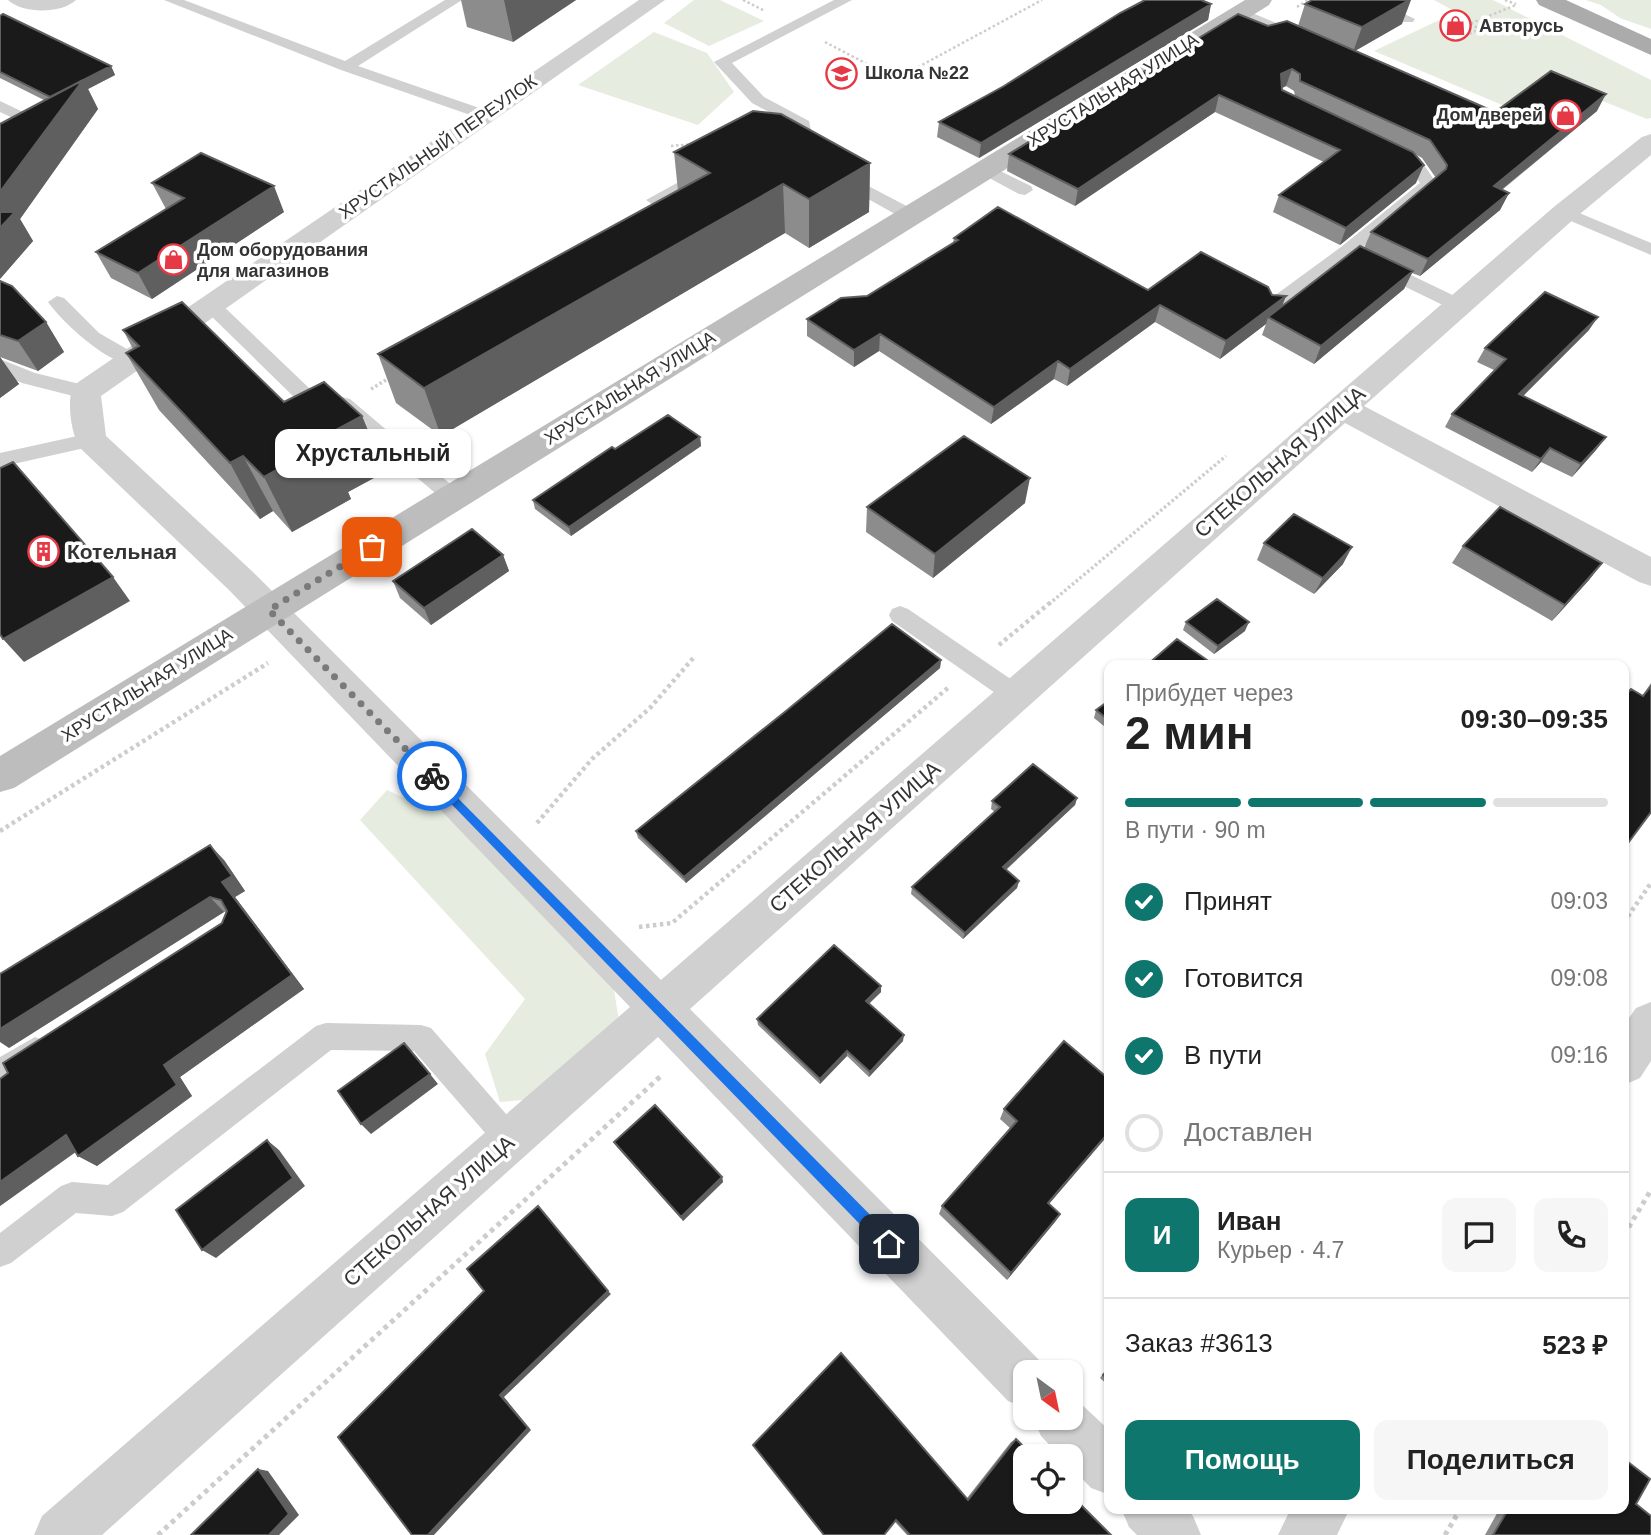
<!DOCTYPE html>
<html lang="ru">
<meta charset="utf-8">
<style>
:root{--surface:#fff;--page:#f6f6f6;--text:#222;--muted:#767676;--line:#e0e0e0;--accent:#0f766e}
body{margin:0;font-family:Helvetica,sans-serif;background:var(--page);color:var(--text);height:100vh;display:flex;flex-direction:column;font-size:26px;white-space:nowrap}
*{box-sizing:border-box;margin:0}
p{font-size:23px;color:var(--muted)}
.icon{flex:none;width:38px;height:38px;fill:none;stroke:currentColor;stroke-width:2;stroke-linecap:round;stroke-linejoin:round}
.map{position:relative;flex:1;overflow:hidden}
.details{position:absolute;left:1104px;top:660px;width:525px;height:854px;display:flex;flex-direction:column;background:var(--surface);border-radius:14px;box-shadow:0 2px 5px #0004}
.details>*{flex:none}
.needle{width:46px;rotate:147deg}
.buttons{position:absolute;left:1013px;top:1360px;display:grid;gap:14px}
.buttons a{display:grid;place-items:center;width:70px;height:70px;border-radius:14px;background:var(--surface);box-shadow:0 2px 5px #0004;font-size:35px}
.pin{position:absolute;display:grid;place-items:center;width:60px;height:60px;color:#fff;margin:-30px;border-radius:14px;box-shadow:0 4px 10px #0006}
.courier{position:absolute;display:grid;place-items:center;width:70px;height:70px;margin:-35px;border:5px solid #1a73e8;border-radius:50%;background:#fff;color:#222;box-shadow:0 2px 9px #0007}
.bubble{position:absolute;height:49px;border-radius:14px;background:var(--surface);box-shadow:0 2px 5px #0004;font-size:23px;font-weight:700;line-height:49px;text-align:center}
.overview em{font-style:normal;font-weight:700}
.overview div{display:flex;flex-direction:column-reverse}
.overview{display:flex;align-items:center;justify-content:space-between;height:119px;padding:0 21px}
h1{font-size:46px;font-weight:700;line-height:52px}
.bar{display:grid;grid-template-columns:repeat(4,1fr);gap:10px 7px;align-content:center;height:84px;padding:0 21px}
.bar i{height:9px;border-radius:5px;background:var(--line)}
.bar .current{background:var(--accent)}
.bar p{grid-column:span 4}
.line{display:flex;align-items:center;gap:18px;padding:0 21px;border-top:2px solid var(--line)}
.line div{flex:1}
.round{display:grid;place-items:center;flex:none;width:74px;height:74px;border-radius:14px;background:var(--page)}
ol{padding:0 21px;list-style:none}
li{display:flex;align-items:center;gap:21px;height:77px}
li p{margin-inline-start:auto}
li .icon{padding:7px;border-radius:50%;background:var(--accent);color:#fff;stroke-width:4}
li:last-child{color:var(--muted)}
li i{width:38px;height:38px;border:4px solid var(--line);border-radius:50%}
.action{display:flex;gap:14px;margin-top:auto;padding:14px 21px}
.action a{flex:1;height:80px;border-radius:14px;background:var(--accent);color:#fff;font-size:28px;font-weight:700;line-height:80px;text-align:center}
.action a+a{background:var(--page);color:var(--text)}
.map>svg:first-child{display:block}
</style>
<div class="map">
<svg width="1651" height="1535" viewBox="0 0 1651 1535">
<rect width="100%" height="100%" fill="#fff"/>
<path fill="#e6ecdf" d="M694 0H720L764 21 709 46 664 23Z
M1434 0H1493L1651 80V118L1647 119 1553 81 1514 110 1374 51 1456 12Z
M1586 0H1651V29L1620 18 1601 5Z
M654 32 707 53 734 92 698 125 578 85Z
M387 790 402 797 440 800 614 990 620 1027 535 1099 500 1102 485 1054 525 999 360 820Z"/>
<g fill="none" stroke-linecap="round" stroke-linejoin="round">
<path stroke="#cdcdcd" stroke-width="2.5" stroke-dasharray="2.5 2.5" stroke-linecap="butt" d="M743 0 765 11
M1505 0 1516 4
M1297 7 1308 0
M1457 19 1469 24 1516 5
M1465 36 1480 29 1470 24
M825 42 896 79 1042 0
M671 146 694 144"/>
<path stroke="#cdcdcd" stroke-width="3.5" stroke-dasharray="2.5 2.5" stroke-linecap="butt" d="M371 389 391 377
M1049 604 1226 456"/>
<path stroke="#cdcdcd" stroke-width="4.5" stroke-dasharray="3.5 3.5" stroke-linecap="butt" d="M999 645 1051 602
M537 823 592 759 650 708 695 656
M0 831 268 663
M1624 922 1651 883
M639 927 672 923 949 687"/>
<path stroke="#cdcdcd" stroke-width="5" stroke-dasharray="4.5 4.5" stroke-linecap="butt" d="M1624 1235 1651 1190
M158 1535 662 1075
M1445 1535 1461 1508"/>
<path fill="#d0d0d0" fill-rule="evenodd" d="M8 0H76C61 14 23 14 8 0Z
M164 0H184L345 61 445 0H462L358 66 488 111 490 114 488 117H476L341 70Z
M834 0H852L732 63 764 97 809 121 817 159 809 164 801 159 795 126 752 103 714 62Z
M1356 0H1375L1415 19 1413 22H1403Z
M1240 8 1305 35 1307 38 1300 42 1295 41 1235 15 1233 12Z
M0 101 23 112 25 115 17 120 0 112Z
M1396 149 1420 159 1437 184 1359 250 1465 301 1467 305 1465 309H1451L1348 259 1280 310H1266L1264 306 1266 302 1341 247 1420 183 1408 167 1388 154 1390 151Z
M986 164 1031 186 1033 190 1025 195 1019 194 980 173 978 169Z
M706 167 714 172 712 176 667 200 688 215 685 219H673L646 200Z
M840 171 916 211 919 215 910 220 904 219 834 180 832 176 834 172Z
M1565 207 1651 243V255L1559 216 1556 212Z
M57 296 64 298 99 333 139 356 142 360 139 364C114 371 62 322 48 302Z
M212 300 219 302 309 388 350 399 461 493 464 498 461 503 454 506 447 503 336 409 295 398 205 310 203 306 205 302Z
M0 359 35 373 92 387 95 392 92 397 85 399 22 383 0 373Z
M91 433 98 435 101 440 98 445 0 467V453Z
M900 606 908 609 1024 688 1028 695 1024 702 1016 704 1008 702 892 621 889 615 892 609Z
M326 1023 421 1025 431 1028 520 1130 525 1140 520 1150 510 1155 500 1150 414 1051 331 1050 123 1212 112 1216 76 1213 11 1263 0 1267V1233L61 1186 72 1182 108 1185 316 1026Z
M35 1037 45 1041 49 1051 45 1061 0 1087V1057Z"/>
<path fill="#d0d0d0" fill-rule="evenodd" d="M639 0H665L101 396 106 436 253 572 661 980 1555 206 1642 137 1651 134V155L1575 218 1364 406 1651 557V586L1639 582 1345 423 690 1009 1044 1365 1047 1372H1026V1408L1008 1401 658 1037 102 1535H34L42 1516 630 1007 229 590 80 448C71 434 66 399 74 385Z
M1651 1002V1061L1640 1078 1624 1085V1025L1636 1008Z
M1071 1397 1077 1400 1110 1431V1495L1091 1488 1071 1467V1456H1060L1041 1436 1033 1418H1071Z
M1121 1508H1186L1193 1516 1201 1535H1137L1129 1527Z
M1291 1508H1350L1337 1535H1278Z"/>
<path fill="#bdbdbd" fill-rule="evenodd" d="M1245 0H1272L1269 5 14 788 0 792V756Z"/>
<path fill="#ababab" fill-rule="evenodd" d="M1536 0H1566L1651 39V55L1539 5Z"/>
</g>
<path fill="#8c8c8c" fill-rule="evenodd" d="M461 0H576L513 42 467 27Z
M1211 4 1208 20 979 158 937 137 939 122 1004 86Z
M1305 4 1402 24 1355 51 1495 112 1597 111 1502 190 1509 193 1500 210 1420 276 1412 273 1404 289 1314 364 1262 335 1266 324 1220 359 1155 322 1067 386 1054 379 991 424 879 351 854 367 807 336V319L867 296 953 243 954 238 1148 290 1286 296 1282 307 1364 248 1371 232 1436 178 1422 158 1415 154 1416 183 1340 245 1273 212 1279 195 1324 162 1215 112 1075 206 1007 171 1009 154 1268 26H1298ZM1286 86 1294 91 1295 96 1282 90V88Z
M0 16 111 66 115 75 88 89 98 109 20 219 33 241 0 279 44 100 0 78Z
M674 152 870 163 869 212 809 248 785 233 441 436 396 403 378 354 678 191Z
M152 183 284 212 152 299 111 278 96 252 166 209Z
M0 281 46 322 64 352 38 371 0 357 19 384 0 398Z
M123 330 284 402 362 416 385 472 348 492 351 499 292 532 273 511 260 519 159 410 126 353 133 349Z
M1589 330 1523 396 1606 437 1596 450 1572 477 1541 462 1532 472 1445 427 1452 414 1494 370 1477 362 1485 348Z
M700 437 701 446 571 536 535 509 533 500 615 449Z
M1025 503 933 578 866 532 867 507Z
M1264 543 1343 564 1314 594 1257 560Z
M1463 546 1602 563 1589 580 1552 621 1452 563Z
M503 555 509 571 431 625 400 598 393 581Z
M1186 622 1245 631 1214 654 1183 630Z
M941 660 940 668 686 883 638 838 636 831Z
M1651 683V812L1624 848V696L1631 689 1642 696Z
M1110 700V731L1094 718 1096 710Z
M1077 798 1075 805 1006 870 1019 881 1017 888 963 939 911 894 912 887 995 812 991 809 992 801Z
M224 860 245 891 235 897 304 989 180 1077 192 1096 97 1166 78 1156 76 1152 0 1206V1079L222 923 226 912H224L9 1048Z
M881 986V992L869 1004 903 1041 869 1077 847 1056 820 1084 758 1025 757 1019Z
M1064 1041 1049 1204 1060 1214 1007 1280 939 1214 942 1206 1011 1129 1000 1119 1004 1109Z
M614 1142 722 1177 723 1182 683 1221 617 1147Z
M1110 1365V1387L1100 1378Z
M1016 1439 1111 1535H907L895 1522 824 1535 967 1498 1011 1442Z
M1636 1504 1651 1535H1485L1500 1508H1624Z"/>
<path fill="#5f5f5f" d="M504 0H576L513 42Z
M1409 0H1411L1402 24 1353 52 1362 27Z
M1211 4 1208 20 979 158 981 143Z
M111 66 115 75 88 89 98 109 20 219 33 241 0 279V192L83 80Z
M1292 69 1286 86 1276 91 1281 74Z
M1606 94 1597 111 1485 203 1494 186Z
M1219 95 1215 112 1075 206 1078 189Z
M870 163 869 212 809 248V199Z
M1424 165 1416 183 1340 245 1346 228Z
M783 184 785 233 441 436 424 388Z
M274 186 284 212 152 299 138 273Z
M1509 193 1500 210 1420 276 1428 259Z
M1413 271 1404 289 1314 364 1321 346Z
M1286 296 1279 313 1268 317 1266 324 1220 359 1226 341Z
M1160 305 1155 322 1067 386 1070 369Z
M1598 317 1589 330 1511 408 1519 394Z
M46 322 64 352 38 371 18 341Z
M880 334 879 351 854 367V350Z
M0 357 19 384 0 398Z
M1058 361 1054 379 991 424 994 407Z
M362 416 385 472 348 492 351 499 292 532 264 477 321 438Z
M700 437 701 446 571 536 569 527Z
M1606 437 1596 450 1572 477 1581 464Z
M1550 448 1541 462 1532 472 1541 459Z
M243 456 273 511 260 519 230 463Z
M1030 478 1025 503 933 578 935 554Z
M1352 547 1343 564 1314 594 1323 578Z
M503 555 509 571 431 625 424 608Z
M1602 563 1589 580 1552 621 1565 605Z
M113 577 130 601 24 662 3 639Z
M1249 622 1245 631 1214 654 1218 646Z
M941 660 940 668 686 883 684 877Z
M1077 798 1075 805 1001 874 1003 867Z
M210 845 224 860 245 891 235 897 304 989 180 1077 192 1096 97 1166 78 1156 164 1065 292 975 222 882Z
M1019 881 1017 888 963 939 965 933Z
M210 897 224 912 9 1048 0 1042V1029Z
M881 986V992L865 1007 866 1001Z
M904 1035 903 1041 869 1077 870 1072Z
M847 1051V1056L820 1084V1079Z
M430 1074 438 1084 371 1134 361 1124Z
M1110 1131V1133L1043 1211 1048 1203Z
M66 1135 85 1145 0 1206V1182Z
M267 1140 279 1150 305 1186 216 1258 202 1250Z
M722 1177 723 1182 683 1221 681 1217Z
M1060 1214 1055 1222 1007 1280 1011 1273Z
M608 1291 611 1294 504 1397 531 1430 434 1535H428L500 1395Z
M258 1469 268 1471 299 1515 279 1535H269Z"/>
<path fill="#1a1a1a" stroke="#5f5f5f" stroke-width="2" d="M1145 0H1201L1211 4 981 143 939 122 1004 86 1120 13Z
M1312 0H1409L1362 27 1305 4Z
M3 14 111 66 50 97 0 72V16Z
M1238 14 1268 26 1287 21 1495 112 1551 71 1606 94 1494 186 1509 193 1428 259 1371 232 1446 169 1447 165 1430 140 1300 81V74L1292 69 1281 74 1282 90 1413 152 1424 165 1346 228 1279 195 1340 150 1219 95 1078 189 1009 154Z
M83 80 0 192V124Z
M753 111 781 114 870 163 809 199 783 184 424 388 378 354 710 173 674 152Z
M201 153 274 186 138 273 96 252 184 198 152 183Z
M998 207 1148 290 1201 252 1268 287 1272 295 1286 296 1226 341 1160 305 1070 369 1058 361 994 407 880 334 854 350 807 319 841 298 867 296 958 240 954 238Z
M0 212H15L0 228Z
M1360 246 1413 271 1321 346 1268 317Z
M0 281 12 286 46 322 18 341 0 335Z
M1545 292 1598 317 1519 394 1606 437 1581 464 1550 448 1541 459 1452 414 1506 359 1485 348Z
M182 302 284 402 324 382 362 416 321 438 326 443 264 477 243 456 230 463 126 353 139 346 123 330Z
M668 415 700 437 569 527 533 500 612 447 615 449Z
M964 436 1030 478 935 554 867 507Z
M13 462 113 577 3 639 0 634V468Z
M1500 507 1602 563 1565 605 1463 546Z
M1294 514 1352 547 1323 578 1264 543Z
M472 529 503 555 424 608 393 581Z
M1217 599 1249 622 1218 646 1186 622Z
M892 624 941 660 684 877 636 831 786 711Z
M1177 639 1214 665H1147Z
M1651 686V812L1625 847 1624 697 1631 689 1643 696Z
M1110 700V721L1096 710Z
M1033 764 1077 798 1003 867 1019 881 965 933 912 887 1000 807 992 801Z
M210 845 232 876 222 882 292 975 164 1065 177 1085 78 1156 66 1135 0 1182V1079L8 1073 3 1063 222 923 227 911 221 900 210 897 0 1029V974Z
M834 945 881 986 866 1001 904 1035 870 1072 847 1051 820 1079 757 1019Z
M1064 1041 1110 1080V1131L1048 1203 1060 1214 1011 1273 942 1206 1017 1121 1004 1109Z
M404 1043 430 1074 361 1124 338 1091Z
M655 1105 722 1177 681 1217 614 1142Z
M267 1140 293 1178 202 1250 176 1210Z
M538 1206 608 1291 500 1395 528 1428 428 1535H412L338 1437 484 1291 467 1269Z
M841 1353 968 1500 1016 1439 1033 1456H1026V1502H1071V1495L1111 1535H910L896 1520 884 1535H824L753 1445Z
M1110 1367V1381L1103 1375Z
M1624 1459 1650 1479 1636 1504 1651 1516V1535H1493L1509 1508H1624Z
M258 1469 289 1514 269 1535H191Z"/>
<path fill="#1a73e8" d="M432 772 894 1239V1249H884L428 780 426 776Z"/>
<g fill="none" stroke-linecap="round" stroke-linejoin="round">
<path stroke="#7a7a7a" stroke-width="7" stroke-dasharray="0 12.6" d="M372 547 269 610 432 776"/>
</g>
<defs>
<symbol id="shop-ring" viewBox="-11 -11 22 22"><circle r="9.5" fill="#fff" stroke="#e63946" stroke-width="1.5"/><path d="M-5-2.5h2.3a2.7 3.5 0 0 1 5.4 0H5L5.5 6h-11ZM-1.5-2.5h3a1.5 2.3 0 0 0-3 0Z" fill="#e63946"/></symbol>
<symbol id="school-ring" viewBox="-11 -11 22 22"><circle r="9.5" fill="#fff" stroke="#e63946" stroke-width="1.5"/><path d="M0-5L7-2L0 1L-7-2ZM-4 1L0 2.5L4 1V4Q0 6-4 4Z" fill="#e63946"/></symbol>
<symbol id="building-ring" viewBox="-11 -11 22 22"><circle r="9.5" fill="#fff" stroke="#e63946" stroke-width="1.5"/><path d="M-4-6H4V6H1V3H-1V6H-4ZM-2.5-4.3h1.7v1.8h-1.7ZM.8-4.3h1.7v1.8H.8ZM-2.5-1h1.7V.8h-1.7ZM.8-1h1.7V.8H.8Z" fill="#e63946"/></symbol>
</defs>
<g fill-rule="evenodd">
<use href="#shop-ring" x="1438" y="8" width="35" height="35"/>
<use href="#school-ring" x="824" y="56" width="35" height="35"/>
<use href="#shop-ring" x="1548" y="98" width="35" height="35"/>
<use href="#shop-ring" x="156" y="242" width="35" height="35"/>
<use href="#building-ring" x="26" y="534" width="35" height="35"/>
</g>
<g text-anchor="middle" stroke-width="7" stroke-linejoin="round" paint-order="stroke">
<g font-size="18" font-weight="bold" fill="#333" stroke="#fff" text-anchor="start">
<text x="1479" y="32">Авторусь</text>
<text x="865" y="79">Школа №22</text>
<text x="1543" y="121" text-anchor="end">Дом дверей</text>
<text x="197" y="256">Дом оборудования<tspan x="197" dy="21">для магазинов</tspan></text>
</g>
<g font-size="18" fill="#333" stroke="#fff">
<text transform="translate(1113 90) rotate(-32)" y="6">ХРУСТАЛЬНАЯ УЛИЦА</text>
<text transform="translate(438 147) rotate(-35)" y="6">ХРУСТАЛЬНЫЙ ПЕРЕУЛОК</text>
<text transform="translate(630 388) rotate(-32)" y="6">ХРУСТАЛЬНАЯ УЛИЦА</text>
<text transform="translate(147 685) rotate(-32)" y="6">ХРУСТАЛЬНАЯ УЛИЦА</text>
</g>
<g font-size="21" fill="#333" stroke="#fff">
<text transform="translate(1280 462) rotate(-41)" y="7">СТЕКОЛЬНАЯ УЛИЦА</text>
<text transform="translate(855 837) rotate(-41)" y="7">СТЕКОЛЬНАЯ УЛИЦА</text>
<text transform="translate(429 1211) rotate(-41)" y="7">СТЕКОЛЬНАЯ УЛИЦА</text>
</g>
<g font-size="21" font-weight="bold" fill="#333" stroke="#fff" text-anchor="start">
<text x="67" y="559">Котельная</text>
</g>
</g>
</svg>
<div class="buttons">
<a><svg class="needle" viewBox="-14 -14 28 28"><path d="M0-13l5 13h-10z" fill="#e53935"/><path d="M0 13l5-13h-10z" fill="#767676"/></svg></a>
<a><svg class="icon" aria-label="locate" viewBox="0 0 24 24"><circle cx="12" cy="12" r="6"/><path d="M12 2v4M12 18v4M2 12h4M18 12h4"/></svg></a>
</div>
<div class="pin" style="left:372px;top:547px;background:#ea580c"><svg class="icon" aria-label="bag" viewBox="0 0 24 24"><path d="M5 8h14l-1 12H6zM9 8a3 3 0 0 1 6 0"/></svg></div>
<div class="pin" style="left:889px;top:1244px;background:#1f2937"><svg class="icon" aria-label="home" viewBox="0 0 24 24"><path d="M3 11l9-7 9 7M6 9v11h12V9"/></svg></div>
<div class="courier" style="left:432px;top:776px"><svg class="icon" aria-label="bike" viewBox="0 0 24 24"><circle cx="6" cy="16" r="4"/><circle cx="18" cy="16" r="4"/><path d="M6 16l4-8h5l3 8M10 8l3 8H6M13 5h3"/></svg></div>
<div class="bubble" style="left:275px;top:429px;width:196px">Хрустальный</div>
<section class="details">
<div class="overview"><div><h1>2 мин</h1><p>Прибудет через</p></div><em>09:30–09:35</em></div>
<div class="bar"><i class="current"></i><i class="current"></i><i class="current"></i><i></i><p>В пути · 90 m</p></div>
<ol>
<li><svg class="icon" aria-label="check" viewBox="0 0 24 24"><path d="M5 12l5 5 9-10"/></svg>Принят<p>09:03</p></li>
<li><svg class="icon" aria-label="check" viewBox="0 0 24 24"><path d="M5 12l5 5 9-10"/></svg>Готовится<p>09:08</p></li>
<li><svg class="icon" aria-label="check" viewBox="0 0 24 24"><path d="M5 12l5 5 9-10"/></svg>В пути<p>09:16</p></li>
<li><i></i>Доставлен</li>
</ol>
<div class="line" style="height:126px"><b class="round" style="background:var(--accent);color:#fff">И</b><div><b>Иван</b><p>Курьер · 4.7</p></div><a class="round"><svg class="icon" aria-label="chat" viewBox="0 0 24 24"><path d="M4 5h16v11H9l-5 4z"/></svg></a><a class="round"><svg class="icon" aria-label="phone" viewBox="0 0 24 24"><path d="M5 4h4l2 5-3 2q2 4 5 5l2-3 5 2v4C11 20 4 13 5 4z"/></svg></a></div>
<div class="line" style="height:91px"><div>Заказ #3613</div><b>523 ₽</b></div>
<div class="action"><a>Помощь</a><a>Поделиться</a></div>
</section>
</div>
